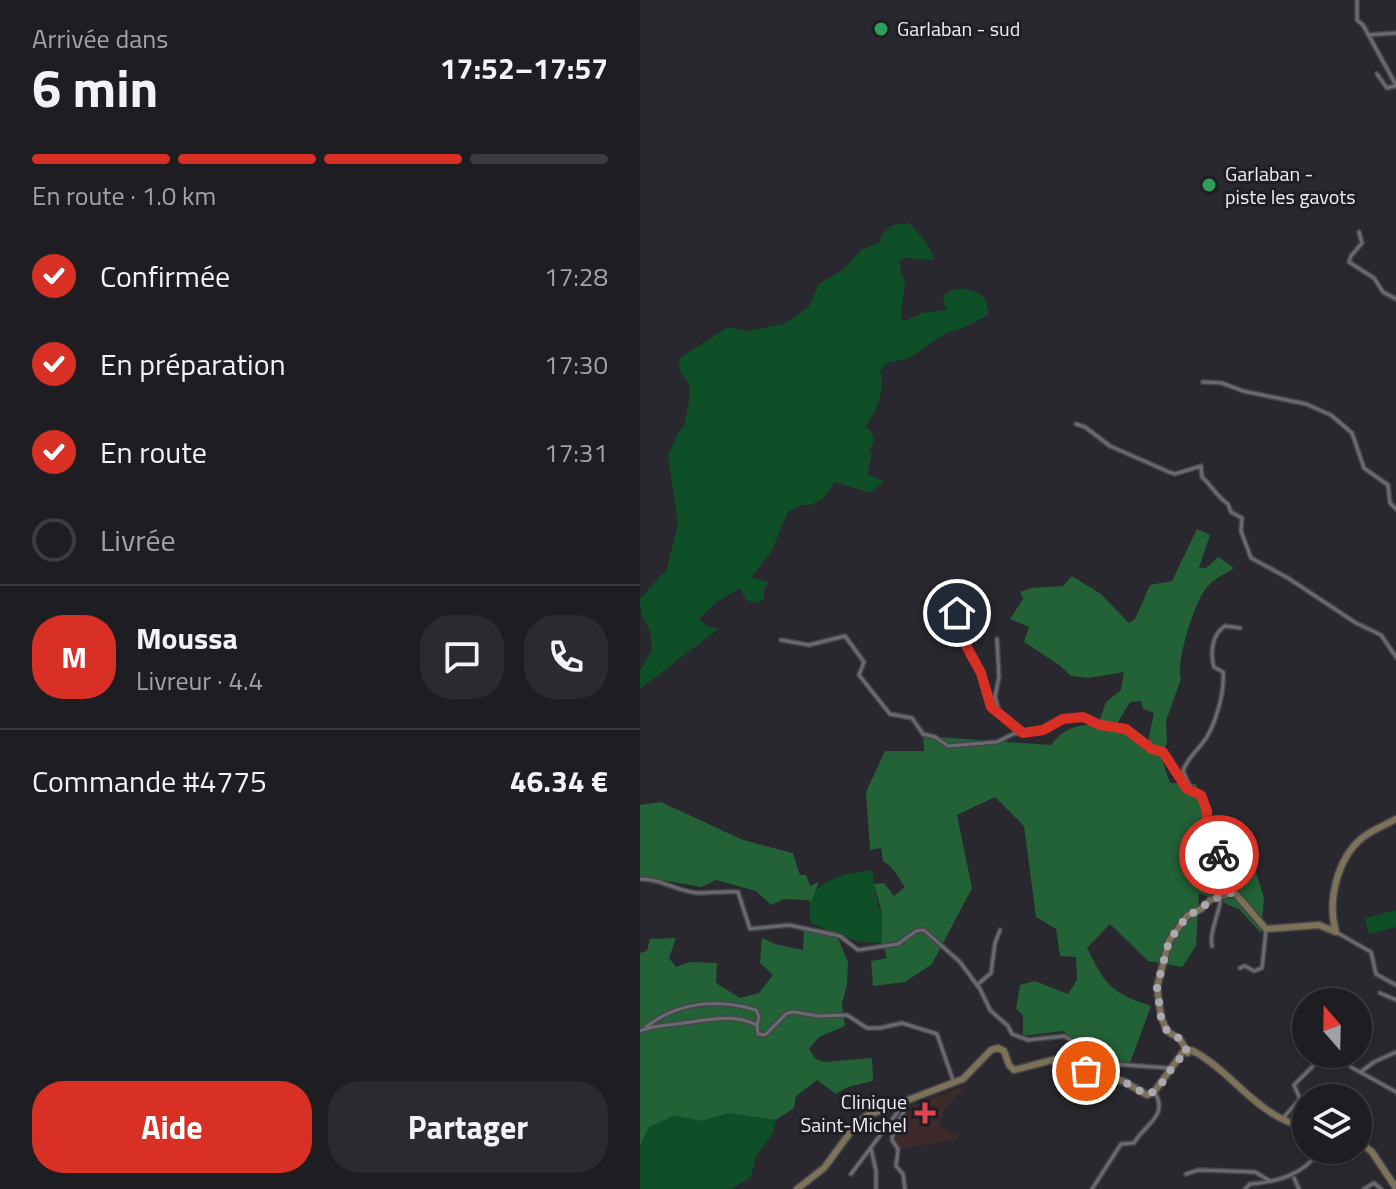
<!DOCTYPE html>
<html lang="fr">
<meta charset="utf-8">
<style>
:root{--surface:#1e1e22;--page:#2b2b2f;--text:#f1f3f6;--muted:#a1a2a5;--line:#3c3c40;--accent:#d93025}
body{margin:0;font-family:"Titillium Web",sans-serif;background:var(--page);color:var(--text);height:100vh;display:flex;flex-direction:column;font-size:30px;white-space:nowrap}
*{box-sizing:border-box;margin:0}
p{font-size:26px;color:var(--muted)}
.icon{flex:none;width:44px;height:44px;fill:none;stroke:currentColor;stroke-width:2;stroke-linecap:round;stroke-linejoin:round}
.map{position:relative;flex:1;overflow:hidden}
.side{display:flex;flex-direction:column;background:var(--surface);width:640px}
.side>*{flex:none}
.needle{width:52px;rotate:340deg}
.controls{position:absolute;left:652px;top:988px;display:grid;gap:16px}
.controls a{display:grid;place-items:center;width:80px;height:80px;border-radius:50%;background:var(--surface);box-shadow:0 2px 6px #0004,0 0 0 2px var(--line);font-size:40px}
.pin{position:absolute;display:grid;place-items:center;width:68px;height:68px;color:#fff;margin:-34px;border:4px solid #fff;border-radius:50%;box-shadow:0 2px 8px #0007}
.courier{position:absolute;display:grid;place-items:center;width:80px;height:80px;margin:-40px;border:6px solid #d93025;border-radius:50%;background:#fff;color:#222;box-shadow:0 2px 10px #0007}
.summary em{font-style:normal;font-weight:700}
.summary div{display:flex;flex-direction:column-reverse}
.summary{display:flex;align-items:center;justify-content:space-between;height:136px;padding:0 32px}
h1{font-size:52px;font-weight:700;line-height:60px}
.bar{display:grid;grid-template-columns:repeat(4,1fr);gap:12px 8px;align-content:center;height:96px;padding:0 32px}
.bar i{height:10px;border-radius:6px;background:var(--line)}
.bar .on{background:var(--accent)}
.bar p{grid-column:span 4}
.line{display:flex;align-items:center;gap:20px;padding:0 32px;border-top:2px solid var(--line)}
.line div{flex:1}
.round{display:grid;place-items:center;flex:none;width:84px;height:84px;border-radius:32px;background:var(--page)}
ol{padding:0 32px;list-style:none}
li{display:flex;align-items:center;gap:24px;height:88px}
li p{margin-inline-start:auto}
li .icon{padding:8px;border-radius:50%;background:var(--accent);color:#fff;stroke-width:4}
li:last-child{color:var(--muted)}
li i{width:44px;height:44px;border:4px solid var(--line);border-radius:50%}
.cta{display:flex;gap:16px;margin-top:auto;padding:16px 32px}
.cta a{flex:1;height:92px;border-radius:32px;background:var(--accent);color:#fff;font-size:32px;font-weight:700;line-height:92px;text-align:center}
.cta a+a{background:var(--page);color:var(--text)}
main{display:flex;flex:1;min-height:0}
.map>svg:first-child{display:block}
</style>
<main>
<section class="side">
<div class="summary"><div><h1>6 min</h1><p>Arrivée dans</p></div><em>17:52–17:57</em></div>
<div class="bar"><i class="on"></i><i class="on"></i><i class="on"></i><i></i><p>En route · 1.0 km</p></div>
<ol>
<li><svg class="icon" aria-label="check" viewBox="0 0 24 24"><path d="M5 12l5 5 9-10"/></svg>Confirmée<p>17:28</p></li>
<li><svg class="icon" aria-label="check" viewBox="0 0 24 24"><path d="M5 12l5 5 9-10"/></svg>En préparation<p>17:30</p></li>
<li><svg class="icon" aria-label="check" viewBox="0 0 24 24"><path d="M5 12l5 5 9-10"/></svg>En route<p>17:31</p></li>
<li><i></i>Livrée</li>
</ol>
<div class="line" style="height:144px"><b class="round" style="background:var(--accent);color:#fff">M</b><div><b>Moussa</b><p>Livreur · 4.4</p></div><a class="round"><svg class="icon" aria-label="chat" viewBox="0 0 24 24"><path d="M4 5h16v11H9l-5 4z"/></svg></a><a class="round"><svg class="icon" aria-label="phone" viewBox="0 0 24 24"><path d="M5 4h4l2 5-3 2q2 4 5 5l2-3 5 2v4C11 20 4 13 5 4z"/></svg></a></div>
<div class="line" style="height:104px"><div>Commande #4775</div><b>46.34 €</b></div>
<div class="cta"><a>Aide</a><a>Partager</a></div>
</section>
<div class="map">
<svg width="756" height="1189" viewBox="0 0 756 1189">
<rect width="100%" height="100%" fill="#28282e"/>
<path fill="#3e2a2a" d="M322 1087 324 1088 305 1108 299 1126 318 1136V1139L261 1149 256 1139V1129L272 1106Z"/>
<path fill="#0f4f27" d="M269 223 286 242 295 260 265 258 260 260 261 274 265 280 261 318 266 321 281 313 306 310 303 297C311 285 332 287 343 297 348 301 347 309 348 315L323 328 306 333 269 358 247 363 240 371C246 390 236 412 225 427L231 431 234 440 230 449 232 454 227 474 244 481 230 493 195 482 183 499 170 505H161L148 512 131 552 111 577 129 583 124 588V599L117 603 106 600 100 588 75 603 59 619 67 626 78 629 0 689V671L12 649 10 631 1 614 0 599 21 575 26 572 38 523 28 455 38 433 44 426 49 402V384L39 370 40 358 88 327 108 331 143 324 168 308 179 284 204 269 221 250 241 242V235L253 225Z
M232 870 238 906 242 913V943L219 942 171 923C161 879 202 875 232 870Z
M756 910V927L729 934 725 918Z
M89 1113 136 1120 133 1133 116 1156 111 1177 91 1189H0V1146L9 1127 35 1116 62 1121Z"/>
<path fill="#236136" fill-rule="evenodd" d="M557 529 570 535 559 568H566L578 557 594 568C585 574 574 579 567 587 555 601 535 663 541 679L526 721 527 743 521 756 530 783 556 784 574 850 611 856 624 898 621 933 599 909 559 893 556 946 542 967 508 961 470 924 447 948C465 985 472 993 511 1006L490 1063 456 1060 423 1031 383 1036V1015L376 1009 380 985 395 981 428 994 437 980 436 957 420 956 416 929 396 917 384 826 355 797 317 815 332 888 292 964 265 982 233 986 231 961 247 958 242 943V913L234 884 244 883 254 896 265 887C257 877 255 868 243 861L241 848 230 850 226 792 245 751H284L283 736 411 745C424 728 438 724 458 725L466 702 481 690 484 672 449 678 431 676 419 665 384 642 389 627 370 619 383 599 380 592 391 588 423 586 432 576 461 594 489 623 495 619 510 585 532 581ZM501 701 503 709 514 713 508 741 512 749 488 733 474 729 490 702Z
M21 802 103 840 153 853 160 875H166L170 886 179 882 171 902 168 900 144 899 131 905 116 891 76 880 61 887 0 876V805Z
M164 927 195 931 208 962 207 985 202 1004 205 1026 179 1037 169 1049 176 1059 184 1062 232 1058 233 1081 208 1087 196 1094 177 1080 156 1096 154 1108 136 1120 89 1113 62 1121 34 1116 9 1127 0 1146V953L7 951 10 939 36 938 29 958 36 967 50 962 77 963 76 983 100 998 119 993 133 975 120 963 122 938 135 944 163 950Z"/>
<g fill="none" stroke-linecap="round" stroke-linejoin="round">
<defs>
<path id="street" d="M717 0V20L723 25 756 85
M728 35 756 33
M737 74 747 88 755 86
M719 232 722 243 711 256 709 262 734 278 743 292 756 299
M563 382 582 383 603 391 666 404 691 415 712 433 724 468 748 485 750 503 756 509
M436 424 445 427 470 446 529 472 535 474 561 466 562 477C572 486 578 498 588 504L591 512 602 518 601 531 611 558 648 578 716 623 741 635 756 657
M317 613V629L341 673 351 707 383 733
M357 639 359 677 355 697 360 715
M141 640 169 645 205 636 224 662 219 675 250 714 272 718 283 734 295 737 308 746 357 742 373 734 403 730 423 719 443 717 451 722 486 729 512 749 523 752 547 789 556 792
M0 879C20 878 38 892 58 893 71 893 85 891 98 892L110 929 149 925 200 936 218 950 258 944 276 931 284 930 320 962 340 989 350 1010 368 1026 372 1034 388 1040 424 1036 473 1064 528 1068
M594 892 586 868 567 831 565 804 548 783 543 771C547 759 554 754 561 745 575 729 585 692 583 672L574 667C570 653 572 634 585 626L600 628
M696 932 731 952 736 974 756 985
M572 946C569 931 580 913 581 896
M600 968 605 966 614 971 622 968 626 930
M337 985 351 973 355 943 360 930
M740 993 756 1000
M6 1027C38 1002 77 998 116 1010L119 1017 117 1025
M0 1031C15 1024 28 1026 43 1023 69 1020 92 1013 117 1025L118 1034 125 1035 147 1013 154 1012 178 1016 207 1015 227 1028H240L262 1023 297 1034 314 1083
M711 1067 756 1092
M722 1071 734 1062 756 1052
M643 1118 660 1099 654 1085 685 1054
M231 1148 236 1171V1189
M211 1174 257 1113 261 1104
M546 1174 559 1170 615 1172 630 1181
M654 1178 659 1189
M265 1189 263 1174 256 1166 258 1149 252 1140C253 1124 265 1115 268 1101
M452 1189 481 1144 494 1143C504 1125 529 1116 515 1093
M605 1189 610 1184C637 1182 664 1175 680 1150
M724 1189 734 1183 741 1189"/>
<path id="secondary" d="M696 932C687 901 697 859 722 838 732 830 745 825 756 819
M548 1053 540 1039 527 1031 521 1017 517 987 529 941 547 916 561 909 570 900 594 892 626 929 679 925 696 932
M718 1140 732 1152 756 1188
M157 1189 184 1168 215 1126 226 1116 323 1079 351 1050 358 1048 364 1051 369 1065 374 1070 424 1057 451 1074 483 1081 507 1095 514 1092 543 1052 551 1050C592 1070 617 1118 666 1127"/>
</defs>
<use href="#street" stroke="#46454b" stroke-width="6"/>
<use href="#secondary" stroke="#46454b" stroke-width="9"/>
<use href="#street" stroke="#6a6a71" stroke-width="3"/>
<use href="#secondary" stroke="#7d7258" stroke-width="6"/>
</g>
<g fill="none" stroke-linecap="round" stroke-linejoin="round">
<path stroke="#a9a9ae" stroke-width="8" stroke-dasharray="0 14.4" d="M446 1071 483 1081 507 1095C526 1088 529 1062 548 1053L540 1039 527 1031 521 1017 517 987 529 941 547 916 561 909 570 900 594 892 579 855"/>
<path stroke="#d93025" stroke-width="10" d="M317 613V629L341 673 351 707 383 733 403 730 423 719 443 717 460 725 486 729 512 749 523 752 547 789 561 795 567 811V831L579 855"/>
</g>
<g fill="#2e9e5b" stroke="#1e1e24" stroke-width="3">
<circle cx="241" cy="29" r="8"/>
<circle cx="569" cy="185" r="8"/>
</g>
<path fill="#e0444e" stroke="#1e1e24" stroke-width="3" d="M281 1101h8v8h8v8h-8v8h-8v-8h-8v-8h8z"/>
<g text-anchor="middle" stroke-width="6" stroke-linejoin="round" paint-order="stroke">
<g font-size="20" fill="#efeef3" stroke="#1e1e24" text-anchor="start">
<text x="257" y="36">Garlaban - sud</text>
<text x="585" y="181">Garlaban -<tspan x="585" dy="23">piste les gavots</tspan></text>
<text x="267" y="1109" text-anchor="end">Clinique<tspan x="267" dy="23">Saint-Michel</tspan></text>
</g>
</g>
</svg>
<div class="controls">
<a><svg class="needle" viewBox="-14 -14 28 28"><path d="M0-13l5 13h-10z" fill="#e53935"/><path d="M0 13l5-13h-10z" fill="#a1a2a5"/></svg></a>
<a><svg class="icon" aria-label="layers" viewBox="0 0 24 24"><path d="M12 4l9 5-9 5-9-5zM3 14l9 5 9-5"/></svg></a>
</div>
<div class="pin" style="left:446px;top:1071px;background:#ea580c"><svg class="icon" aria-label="bag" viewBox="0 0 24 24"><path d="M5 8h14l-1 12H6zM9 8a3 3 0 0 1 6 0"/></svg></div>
<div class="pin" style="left:317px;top:613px;background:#1f2937"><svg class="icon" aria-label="home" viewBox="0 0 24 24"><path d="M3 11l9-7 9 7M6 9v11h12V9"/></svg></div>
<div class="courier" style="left:579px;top:855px"><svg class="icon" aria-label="bike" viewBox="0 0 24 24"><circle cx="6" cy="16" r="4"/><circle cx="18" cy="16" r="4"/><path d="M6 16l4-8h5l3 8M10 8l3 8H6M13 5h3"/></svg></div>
</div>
</main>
